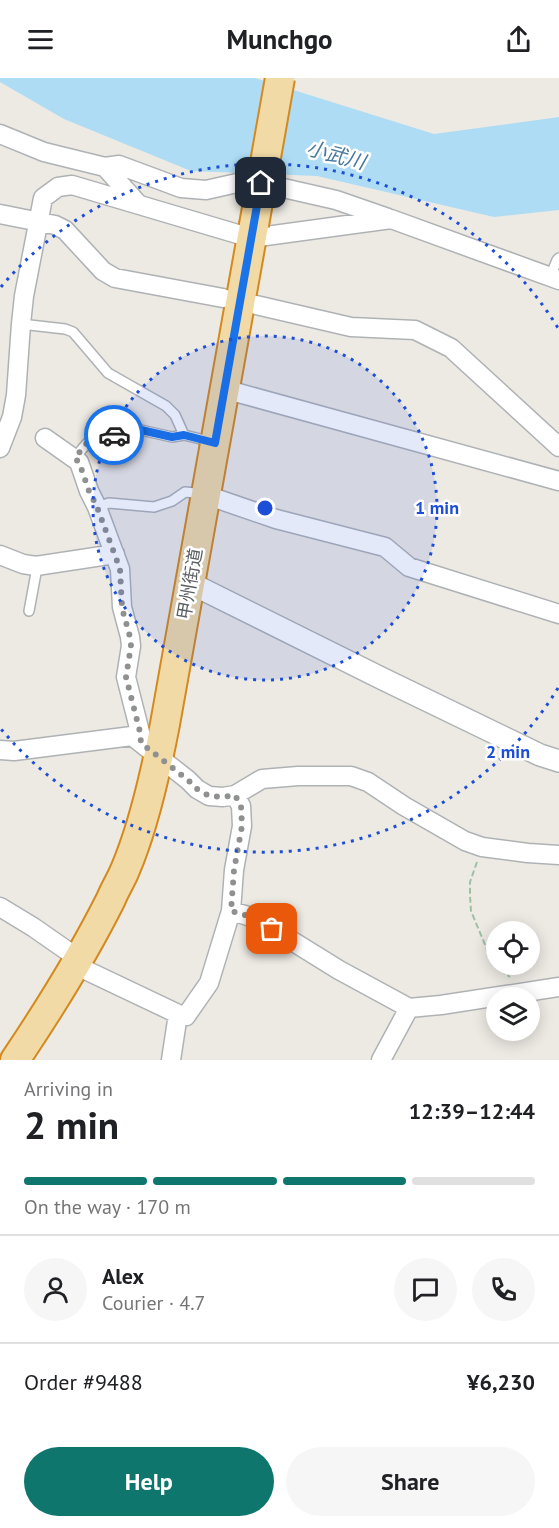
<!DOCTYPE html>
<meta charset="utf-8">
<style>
:root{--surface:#fff;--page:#f6f6f6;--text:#202124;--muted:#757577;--line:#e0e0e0;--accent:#0f766e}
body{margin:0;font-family:"PT Sans","Noto Sans JP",sans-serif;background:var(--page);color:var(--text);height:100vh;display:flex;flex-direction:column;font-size:22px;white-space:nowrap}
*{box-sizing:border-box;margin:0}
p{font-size:20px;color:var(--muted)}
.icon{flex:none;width:33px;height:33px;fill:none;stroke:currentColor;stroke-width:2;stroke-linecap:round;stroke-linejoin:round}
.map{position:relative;height:982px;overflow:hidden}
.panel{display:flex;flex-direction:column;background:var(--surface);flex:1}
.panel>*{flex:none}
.tools{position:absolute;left:486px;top:843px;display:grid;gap:12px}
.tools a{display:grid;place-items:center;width:54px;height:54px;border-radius:50%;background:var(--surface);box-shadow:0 3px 15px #0003;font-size:30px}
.pin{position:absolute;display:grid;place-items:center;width:51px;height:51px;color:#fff;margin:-26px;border-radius:12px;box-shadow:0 3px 9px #0006}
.courier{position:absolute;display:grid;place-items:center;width:60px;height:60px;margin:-30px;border:4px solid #1a73e8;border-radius:50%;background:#fff;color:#222;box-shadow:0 2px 8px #0007}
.headline em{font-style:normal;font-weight:700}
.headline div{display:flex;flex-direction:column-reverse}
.headline{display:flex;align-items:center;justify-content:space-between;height:102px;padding:0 24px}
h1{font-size:39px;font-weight:700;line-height:45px}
.bar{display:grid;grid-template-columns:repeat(4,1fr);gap:9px 6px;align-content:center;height:72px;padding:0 24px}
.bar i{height:8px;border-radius:4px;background:var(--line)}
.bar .active{background:var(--accent)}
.bar p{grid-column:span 4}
.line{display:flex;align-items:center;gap:15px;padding:0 24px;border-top:2px solid var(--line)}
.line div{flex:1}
.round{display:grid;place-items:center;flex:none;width:63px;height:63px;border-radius:32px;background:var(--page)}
.cta{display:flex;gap:12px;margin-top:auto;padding:12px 24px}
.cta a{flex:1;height:69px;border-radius:36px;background:var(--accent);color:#fff;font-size:24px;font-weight:700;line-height:69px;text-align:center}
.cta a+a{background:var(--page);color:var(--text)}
header{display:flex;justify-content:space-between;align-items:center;height:78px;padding:0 24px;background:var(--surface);font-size:27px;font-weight:700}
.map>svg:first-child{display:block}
</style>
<header><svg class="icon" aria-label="menu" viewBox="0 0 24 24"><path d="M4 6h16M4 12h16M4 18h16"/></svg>Munchgo<svg class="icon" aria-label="share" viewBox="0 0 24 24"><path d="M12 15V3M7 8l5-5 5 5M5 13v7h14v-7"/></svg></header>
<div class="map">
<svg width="559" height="982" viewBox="0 0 559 982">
<rect width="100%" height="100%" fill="#edeae4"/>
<path fill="#addcf4" d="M0 0H255L434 56 559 39V132L494 139 317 98 191 93 64 41 0 4Z"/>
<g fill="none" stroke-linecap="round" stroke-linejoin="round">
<defs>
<path id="service" d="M550 199 557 182 559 180
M21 246 65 251 73 254 108 295 166 328 175 337 184 357
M75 381C79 374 92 358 99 356 104 355 109 358 114 358L119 347 172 359 184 357 213 364
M97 429 109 425 154 429 172 423 185 414 204 416
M29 533 36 495V488"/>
<path id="minor" d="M0 56 44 74 105 89
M139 127 105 89 119 87 181 110 206 112 237 105 270 107 336 122 388 140
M0 136 55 147 65 152 103 193 115 200 223 220
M256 227 351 249 415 252 451 270 559 369
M224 311 559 403
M45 360 79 384 89 413 97 429 120 491 122 529 130 559 131 568 126 599 140 654 141 665
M0 370 12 339 16 317 21 246 24 218 43 120 58 109 72 107 251 160 391 141 559 202
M206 417 276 441 385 469 409 489 559 536
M0 477 23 486 36 488 115 476
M0 672 14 673 132 658 188 702 197 711 209 718 223 719 235 717 262 701 298 698H351L368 704 404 728 465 763 482 769 528 775 559 777
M0 829 33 849 79 881
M231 833 255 840 339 892 409 930 441 927 559 909
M75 887 178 936 171 982
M178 936 186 938 209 905 231 833 234 792 242 748 241 728 235 717
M381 982 409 930"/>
<path id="tertiary" d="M190 505 383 601 540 677 559 683"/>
<path id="trunk" d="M15 982C50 930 83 877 111 821 115 811 121 802 125 792 144 748 156 693 165 646L254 147"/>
</defs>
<use href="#service" stroke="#afb2b5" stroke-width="12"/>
<use href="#minor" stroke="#afb2b5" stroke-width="21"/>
<use href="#tertiary" stroke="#afb2b5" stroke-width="24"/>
<use href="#trunk" stroke="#d4891d" stroke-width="32"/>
<path stroke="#9ec1a5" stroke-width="2" stroke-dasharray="6 3" stroke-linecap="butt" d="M477 784 470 804V818L471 833 493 886 503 894 510 899"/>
<use href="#service" stroke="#fff" stroke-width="9"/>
<use href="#minor" stroke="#fff" stroke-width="18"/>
<use href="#tertiary" stroke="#fff" stroke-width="21"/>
<use href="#trunk" stroke="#f2daa6" stroke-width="28"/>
<defs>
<path id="trunk-bridge" d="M254 147 280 0"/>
</defs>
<use href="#trunk-bridge" stroke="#d4891d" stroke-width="32" stroke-linecap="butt"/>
<use href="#trunk-bridge" stroke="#f2daa6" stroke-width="28"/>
</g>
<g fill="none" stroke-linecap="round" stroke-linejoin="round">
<path stroke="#8f9090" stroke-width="6" stroke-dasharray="0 10.8" d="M114 357V358C109 358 104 355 99 356 91 358 79 374 75 381L79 384 89 413 97 429 120 491 122 530 130 559 131 568 126 599 140 654 141 665 188 702 197 711 209 718 223 719 235 717 241 728 242 748 234 792 231 833 255 840 272 851"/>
<path stroke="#1a73e8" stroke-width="8" d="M114 357 119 347 172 359 184 357 215 365 261 105"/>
</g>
<circle cx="265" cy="430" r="172" fill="#1d4ed8" fill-opacity=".12"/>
<g fill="none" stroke="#1d4ed8" stroke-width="3" stroke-dasharray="3 6">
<circle cx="265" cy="430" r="172"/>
<path d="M558 610A344 344 0 0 1 1 651M1 209A344 344 0 0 1 558 250"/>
</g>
<g text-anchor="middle" stroke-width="5" stroke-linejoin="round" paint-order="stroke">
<g font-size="18" fill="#5c6063" stroke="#fff">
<text transform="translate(190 506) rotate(-80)" y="6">甲州街道</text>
</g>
<g font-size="20" font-style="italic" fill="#49799c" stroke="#fff">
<text transform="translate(336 77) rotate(15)" y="7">小武川</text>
</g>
</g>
<circle cx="265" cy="430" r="9" fill="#1d4ed8" stroke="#fff" stroke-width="3"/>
<g font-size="18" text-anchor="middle" font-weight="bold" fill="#1d4ed8" stroke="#fff" stroke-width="5" stroke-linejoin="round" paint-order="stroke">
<text x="437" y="436">1 min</text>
<text x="508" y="680">2 min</text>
</g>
</svg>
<div class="tools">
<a><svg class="icon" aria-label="locate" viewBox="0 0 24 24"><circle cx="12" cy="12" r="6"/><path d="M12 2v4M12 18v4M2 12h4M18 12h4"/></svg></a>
<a><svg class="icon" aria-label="layers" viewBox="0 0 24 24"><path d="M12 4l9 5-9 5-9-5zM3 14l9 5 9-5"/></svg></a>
</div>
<div class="pin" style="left:272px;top:851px;background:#ea580c"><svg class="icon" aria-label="bag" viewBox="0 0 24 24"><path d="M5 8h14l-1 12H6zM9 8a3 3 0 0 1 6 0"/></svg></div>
<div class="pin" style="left:261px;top:105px;background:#1f2937"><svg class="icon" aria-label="home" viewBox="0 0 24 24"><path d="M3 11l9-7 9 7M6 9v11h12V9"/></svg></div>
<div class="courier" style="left:114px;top:357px"><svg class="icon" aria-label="car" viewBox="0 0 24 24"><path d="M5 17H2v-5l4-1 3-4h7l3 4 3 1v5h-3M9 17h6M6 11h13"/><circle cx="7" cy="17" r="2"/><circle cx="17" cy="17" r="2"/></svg></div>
</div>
<section class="panel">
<div class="headline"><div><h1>2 min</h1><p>Arriving in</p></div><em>12:39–12:44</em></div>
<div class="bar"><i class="active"></i><i class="active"></i><i class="active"></i><i></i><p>On the way · 170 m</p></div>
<div class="line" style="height:108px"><a class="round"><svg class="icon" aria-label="person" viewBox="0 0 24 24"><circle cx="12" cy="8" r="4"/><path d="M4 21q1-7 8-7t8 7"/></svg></a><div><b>Alex</b><p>Courier · 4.7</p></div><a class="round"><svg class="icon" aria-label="chat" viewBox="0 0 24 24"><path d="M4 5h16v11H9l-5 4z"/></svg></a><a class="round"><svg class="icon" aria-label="phone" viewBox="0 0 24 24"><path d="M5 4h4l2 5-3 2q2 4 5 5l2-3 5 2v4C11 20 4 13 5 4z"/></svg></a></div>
<div class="line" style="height:78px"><div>Order #9488</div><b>¥6,230</b></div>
<div class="cta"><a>Help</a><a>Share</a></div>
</section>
